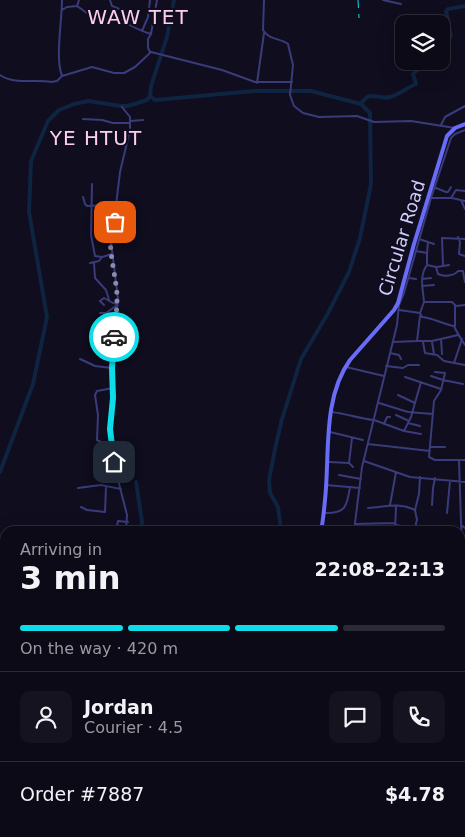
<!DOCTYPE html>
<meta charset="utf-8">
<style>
:root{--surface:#0b0a16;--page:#14131f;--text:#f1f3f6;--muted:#9a9aa1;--line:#2b2b35;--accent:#0cdde9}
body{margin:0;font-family:"DejaVu Sans",sans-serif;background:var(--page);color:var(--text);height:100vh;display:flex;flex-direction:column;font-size:19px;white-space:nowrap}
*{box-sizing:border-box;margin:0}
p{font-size:16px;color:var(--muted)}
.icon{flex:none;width:28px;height:28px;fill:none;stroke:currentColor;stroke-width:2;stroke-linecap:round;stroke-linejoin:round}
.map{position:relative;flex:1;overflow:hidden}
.side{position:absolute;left:0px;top:526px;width:465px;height:311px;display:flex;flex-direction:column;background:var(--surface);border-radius:15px 15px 0 0;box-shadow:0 5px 20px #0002,0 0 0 1px var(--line)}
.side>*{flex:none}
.controls{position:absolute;left:395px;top:15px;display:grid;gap:10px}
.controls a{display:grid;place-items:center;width:55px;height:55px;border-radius:10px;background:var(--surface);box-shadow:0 5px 20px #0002,0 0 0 1px var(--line);font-size:25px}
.pin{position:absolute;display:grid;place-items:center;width:42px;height:42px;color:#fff;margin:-21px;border-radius:10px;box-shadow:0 2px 8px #0006}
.courier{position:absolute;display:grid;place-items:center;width:50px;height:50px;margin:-25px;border:4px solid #0cdde9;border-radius:50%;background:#fff;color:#222;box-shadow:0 1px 6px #0007}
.overview em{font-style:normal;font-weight:700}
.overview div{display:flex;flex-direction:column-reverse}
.overview{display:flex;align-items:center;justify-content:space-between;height:85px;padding:0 20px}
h1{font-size:32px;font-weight:700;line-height:38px}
.bar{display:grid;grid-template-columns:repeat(4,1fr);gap:8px 5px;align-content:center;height:60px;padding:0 20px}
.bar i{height:6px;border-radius:4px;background:var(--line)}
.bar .active{background:var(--accent)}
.bar p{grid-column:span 4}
.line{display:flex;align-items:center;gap:12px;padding:0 20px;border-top:1px solid var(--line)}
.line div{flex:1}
.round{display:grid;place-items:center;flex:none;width:52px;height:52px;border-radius:10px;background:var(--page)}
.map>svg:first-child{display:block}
</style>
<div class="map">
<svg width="465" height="837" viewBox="0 0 465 837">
<rect width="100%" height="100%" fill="#0f0d1e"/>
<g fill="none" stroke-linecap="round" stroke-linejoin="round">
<path stroke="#0e2441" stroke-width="4" d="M174 0 167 37 151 86 150 96 155 100 254 91H311L361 104 370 113 371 184 360 238 349 272 327 315 301 359 282 419 275 449 269 480 270 493 278 507 281 531
M441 42 447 41 451 36 446 11 448 9 465 6
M441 49V54
M361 104C370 89 378 100 390 97 397 96 408 87 416 84L413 74C419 67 428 66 436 61
M0 472 33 384 47 317 29 212 31 161 48 121 59 110 74 104 88 101 121 106H128L147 100 150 96
M136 482 142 522 141 531
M102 837 103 832
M158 837 160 832"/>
<path stroke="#3a3b7b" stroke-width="2" d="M62 0C62 21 55 59 62 76
M110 0 112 6 122 10V21C131 26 140 31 151 34
M264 0 263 30C269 40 280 38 288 44L293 65 290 95 294 106 303 113 319 117 357 116 374 122 411 121 455 128
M383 0 401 4
M77 6 94 18 122 21
M62 10 67 7 77 6 79 0
M142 31 148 17 150 0
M150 52 148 48V39L151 34 157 0
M0 75C15 85 35 79 51 82L57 81 62 76 92 67 114 73H124L135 67 151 52 222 70 255 82H292
M257 83 264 33
M122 107 130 117V130L120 172 116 205 117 218 113 225 111 242 118 299 113 349V398L111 408 110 432 114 464 127 515 126 531
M83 119 102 120 113 123H130
M130 121 143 120
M441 125 445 117 465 106
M92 184 91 235 95 256 102 257 112 254
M436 188 446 192H448L451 187
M83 197 85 204 87 206 115 205
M431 198H452L465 201
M451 198 456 190 465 191
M461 200 465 209
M113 225C106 217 110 213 115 206
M458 237 460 242 459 254 465 256
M419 239 434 244
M416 251 427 253V264
M427 254 428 242
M90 263 99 261 102 257
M94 263 95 278 106 290 109 300
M443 265 442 238 465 239
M437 267 449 265
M409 278 416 279
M422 279 431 278
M422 286 434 285
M424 302C423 289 419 276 427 265L436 267 438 274C444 277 454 276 458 271H463L465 282
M104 305 100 301 104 298 113 303 117 304
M399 305 404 293 431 198 451 138 455 134 465 130
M399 310 420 313 424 302H452L456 306 465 305
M100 313H106L116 306
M420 313 422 317C433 318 443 324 454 326 457 333 461 339 465 345
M455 326V306
M441 339 442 354
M417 341H432L458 335
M393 342 417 341 420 316
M423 342 425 353 437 355 444 361 465 365
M432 342 434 354
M103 350 113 351
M390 353 399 355 401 359
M103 356 100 337 101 322 116 320
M80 359 95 366 112 368
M454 363 462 339
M386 366 403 368 408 365H419
M346 367 384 376
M435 372 445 373 441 390 434 401 429 457 435 460H465
M431 376 443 380 463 384
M405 377 441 389
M398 395 415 403
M379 403 408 412 433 414
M332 412C347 414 358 418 373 420
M396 415 409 421
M374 420 404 431 421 434
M408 423 420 426
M384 424 387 417H390
M404 431 411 417 421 382
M330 432 363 440
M352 438 349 463 353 467
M112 444 103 443 97 440 98 415 95 395 97 391 113 388
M368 444 430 451
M430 447H445
M99 458 98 447 100 442
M459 460 462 553 461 597
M364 461 410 477 465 482
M329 462 349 463
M339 475 361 479
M326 485 360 488
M78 488 101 485 121 489
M390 505 396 472
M432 505 433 488 435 478
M81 507 87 510 105 512 106 487
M368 508C385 507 398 502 415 510L417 520 415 527
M415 510 419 494 420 477
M324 513C346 514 347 506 350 487
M447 513 450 481
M355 524 395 523
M395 525 422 529
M461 525 465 528
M116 531 118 521 128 522
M354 531 362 467 397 325 399 304
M395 531 396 507
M460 553H465
M0 559H5
M460 675H465
M465 695V693
M460 730H465
M460 750H465
M460 756 461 774
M460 774 465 776
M460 802H465
M464 811H465
M236 832 267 837
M261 832 267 836
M435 832 436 837
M388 834 403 832
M74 837V832
M84 837V832
M224 837 225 832
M354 837V832
M412 837V832"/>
<path stroke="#696cf7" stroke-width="4" d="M321 531C323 521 324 511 325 500 330 455 322 399 350 360L394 310 398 303 414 244 447 136 455 128 465 124
M460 597H465
M315 832V837
M196 837 198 832
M439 837 465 834"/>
<path stroke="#0cdde9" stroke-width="1" stroke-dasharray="8 6" stroke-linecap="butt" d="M358 0 359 18"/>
</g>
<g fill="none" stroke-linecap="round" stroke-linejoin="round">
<path stroke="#8c8aae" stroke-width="5" stroke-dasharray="0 9" d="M114 337C115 325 117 311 117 299 118 281 103 235 115 222"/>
<path stroke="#0cdde9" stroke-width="6" d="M114 462 110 429 113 398 112 368 114 337"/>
</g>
<g text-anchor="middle" stroke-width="4.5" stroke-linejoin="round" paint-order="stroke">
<g font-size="18" fill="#d0cdfc" stroke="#0f0d1e">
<text transform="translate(402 238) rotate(-73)" y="6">Circular Road</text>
</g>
<g font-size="20" letter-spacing="1" fill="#fdceee" stroke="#0f0d1e">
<text x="138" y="24">WAW TET</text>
<text x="96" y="145">YE HTUT</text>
</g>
</g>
</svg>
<div class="controls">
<a><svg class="icon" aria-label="layers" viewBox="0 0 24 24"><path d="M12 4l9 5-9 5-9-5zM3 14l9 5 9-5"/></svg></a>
</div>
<div class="pin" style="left:115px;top:222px;background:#ea580c"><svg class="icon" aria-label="bag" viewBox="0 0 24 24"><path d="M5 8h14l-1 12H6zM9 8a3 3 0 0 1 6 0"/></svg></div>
<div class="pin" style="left:114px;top:462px;background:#1f2937"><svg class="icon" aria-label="home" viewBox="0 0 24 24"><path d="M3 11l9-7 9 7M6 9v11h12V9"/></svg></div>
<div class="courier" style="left:114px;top:337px"><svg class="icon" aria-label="car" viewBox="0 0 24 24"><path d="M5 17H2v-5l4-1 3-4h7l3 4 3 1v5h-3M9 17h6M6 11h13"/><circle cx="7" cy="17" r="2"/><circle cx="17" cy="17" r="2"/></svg></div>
<section class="side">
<div class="overview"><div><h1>3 min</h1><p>Arriving in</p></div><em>22:08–22:13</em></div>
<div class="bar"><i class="active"></i><i class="active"></i><i class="active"></i><i></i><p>On the way · 420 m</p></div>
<div class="line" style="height:90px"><a class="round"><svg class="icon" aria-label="person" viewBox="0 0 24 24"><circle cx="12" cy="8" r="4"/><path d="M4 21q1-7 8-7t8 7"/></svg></a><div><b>Jordan</b><p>Courier · 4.5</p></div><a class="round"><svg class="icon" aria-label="chat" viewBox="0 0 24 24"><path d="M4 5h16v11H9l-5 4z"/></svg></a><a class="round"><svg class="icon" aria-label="phone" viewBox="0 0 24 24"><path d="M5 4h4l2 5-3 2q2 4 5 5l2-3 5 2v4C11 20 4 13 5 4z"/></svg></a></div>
<div class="line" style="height:65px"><div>Order #7887</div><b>$4.78</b></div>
</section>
</div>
